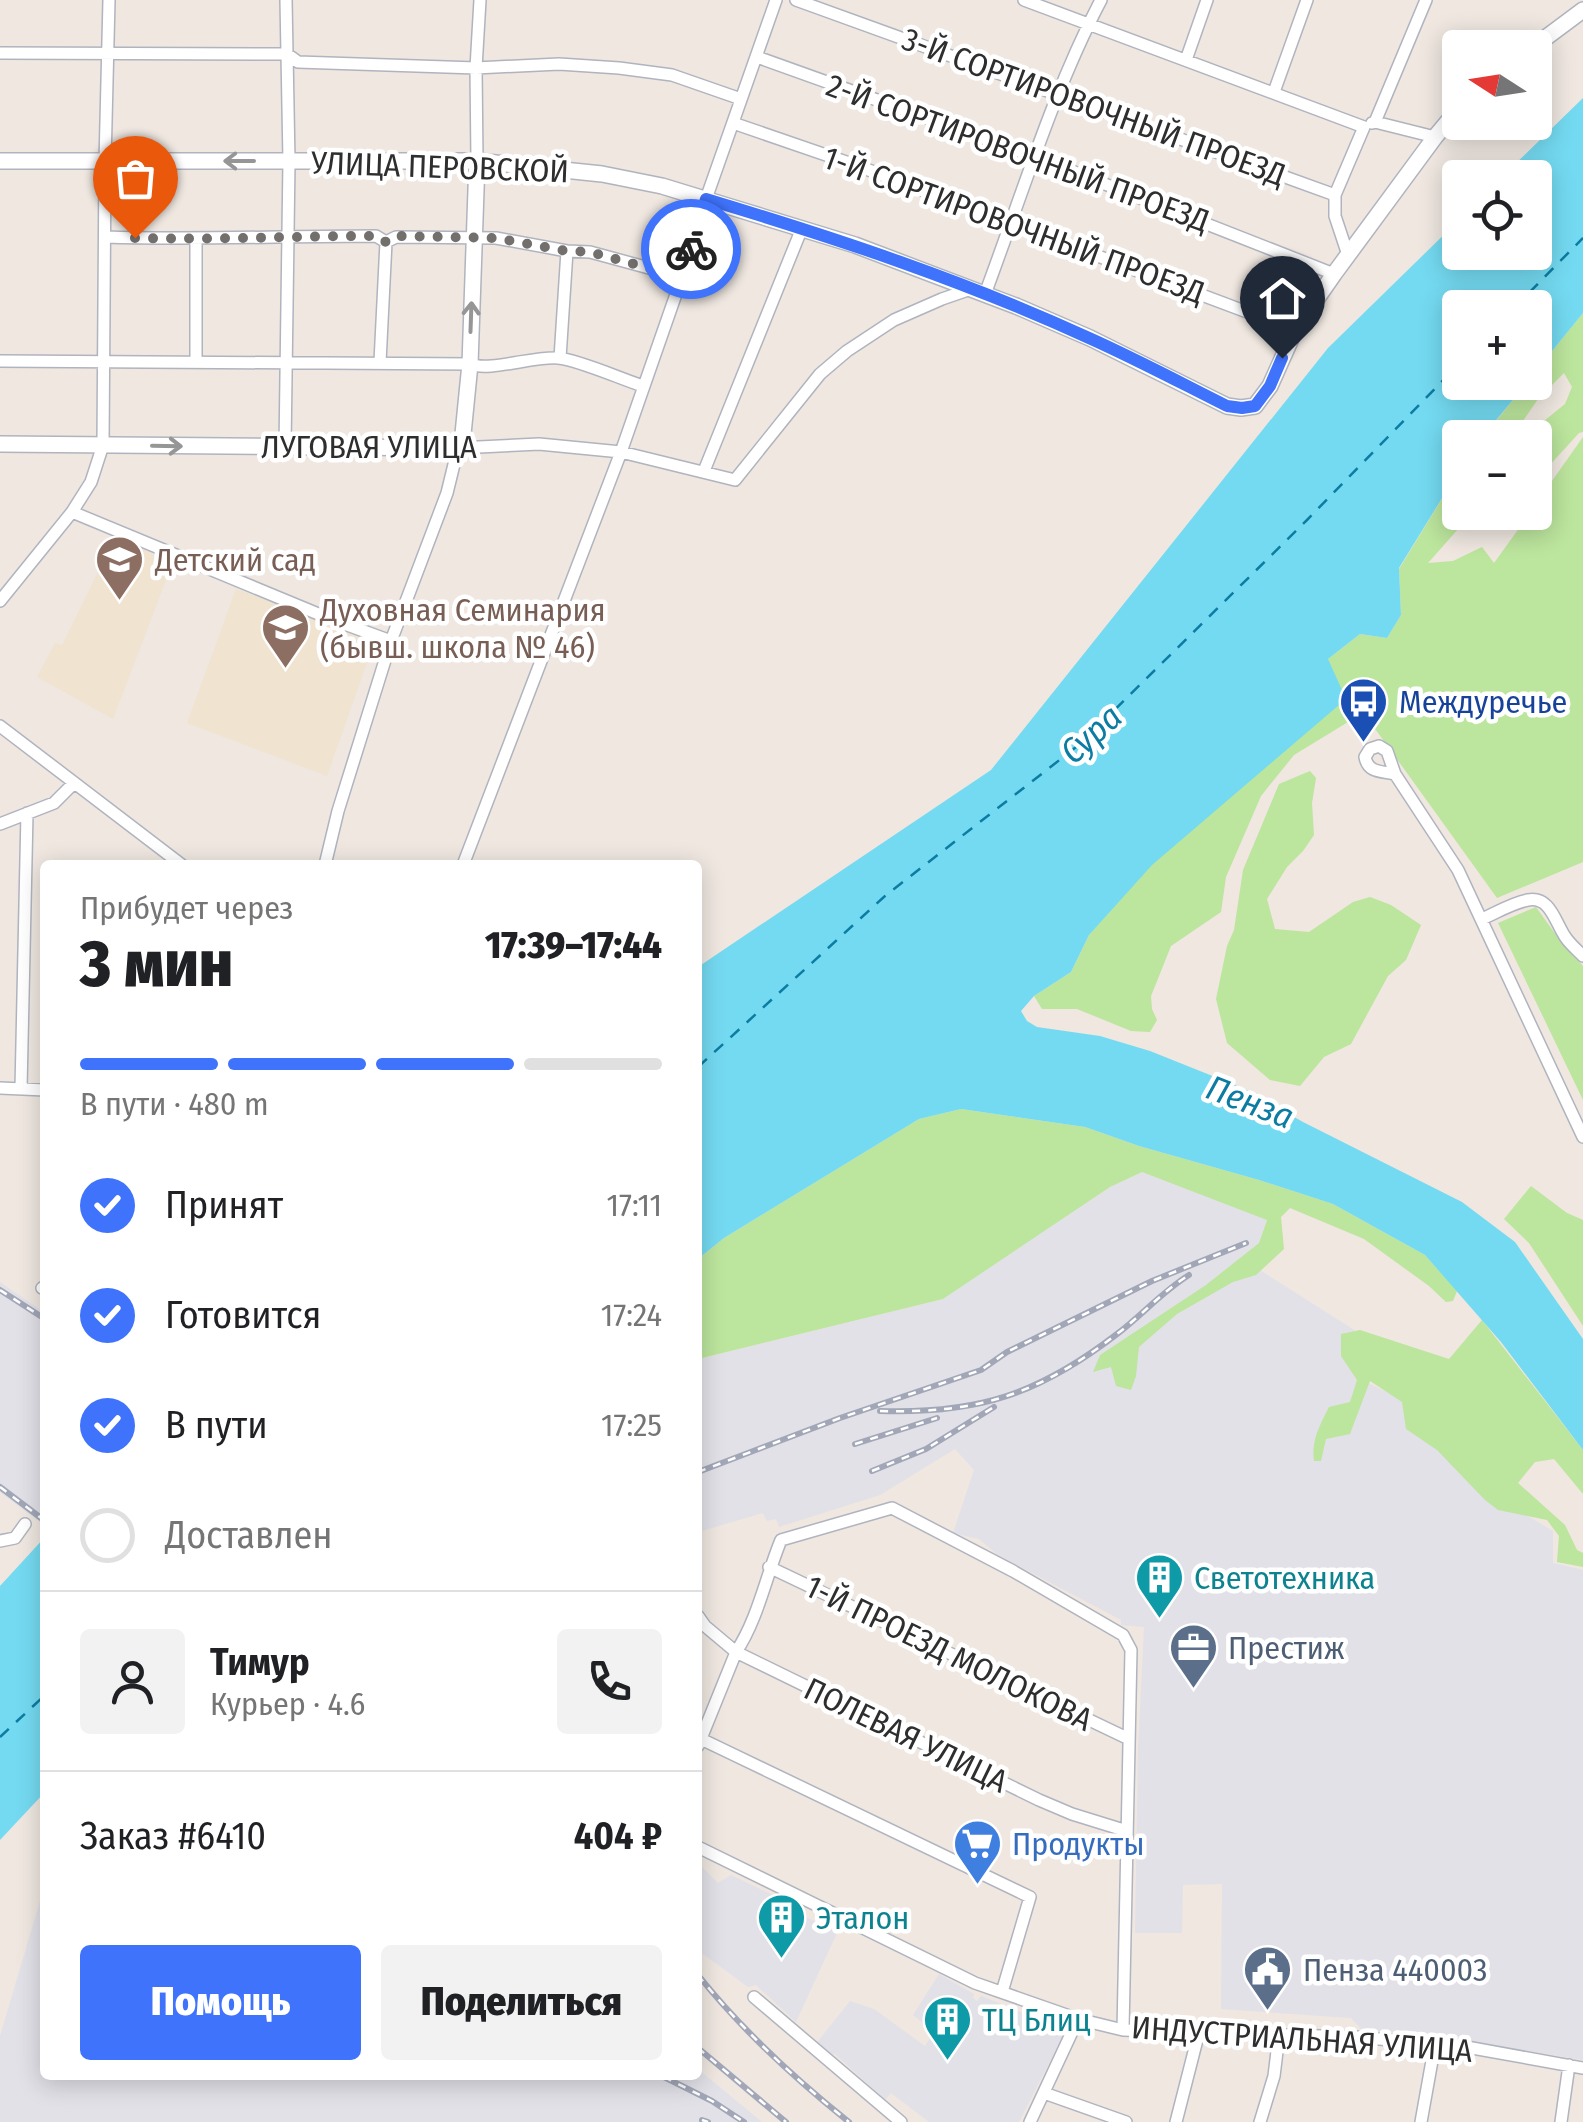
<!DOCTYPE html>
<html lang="ru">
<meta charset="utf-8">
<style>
:root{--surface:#fff;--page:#f2f2f2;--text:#202124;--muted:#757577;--line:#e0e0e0;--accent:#4073fc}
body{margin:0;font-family:"Fira Sans Condensed",sans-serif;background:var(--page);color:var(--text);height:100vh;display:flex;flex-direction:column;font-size:38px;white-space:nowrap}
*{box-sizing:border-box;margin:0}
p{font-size:32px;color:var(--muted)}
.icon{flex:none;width:55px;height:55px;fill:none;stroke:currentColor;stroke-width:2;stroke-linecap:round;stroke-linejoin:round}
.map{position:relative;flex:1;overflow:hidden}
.drawer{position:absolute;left:40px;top:860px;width:662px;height:1220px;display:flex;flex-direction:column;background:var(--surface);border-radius:10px;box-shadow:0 5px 25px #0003}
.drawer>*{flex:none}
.needle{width:65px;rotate:282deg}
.controls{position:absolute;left:1442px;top:30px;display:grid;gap:20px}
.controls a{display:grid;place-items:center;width:110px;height:110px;border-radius:10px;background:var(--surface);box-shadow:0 5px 25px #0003;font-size:50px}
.pin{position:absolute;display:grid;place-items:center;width:85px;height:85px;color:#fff;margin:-102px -42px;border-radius:50% 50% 50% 0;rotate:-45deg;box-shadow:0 0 10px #0007}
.pin .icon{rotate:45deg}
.courier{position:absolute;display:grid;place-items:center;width:100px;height:100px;margin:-50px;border:8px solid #4073fc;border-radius:50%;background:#fff;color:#222;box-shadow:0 2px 12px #0007}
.headline em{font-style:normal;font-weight:800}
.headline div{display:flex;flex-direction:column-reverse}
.headline{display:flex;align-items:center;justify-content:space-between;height:170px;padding:0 40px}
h1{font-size:65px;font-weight:800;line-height:75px}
.bar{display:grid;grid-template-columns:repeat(4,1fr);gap:15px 10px;align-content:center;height:120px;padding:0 40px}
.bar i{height:12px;border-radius:8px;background:var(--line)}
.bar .active{background:var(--accent)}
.bar p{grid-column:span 4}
.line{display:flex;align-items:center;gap:25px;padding:0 40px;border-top:2px solid var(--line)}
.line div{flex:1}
.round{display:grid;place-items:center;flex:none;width:105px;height:105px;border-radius:10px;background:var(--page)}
ol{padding:0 40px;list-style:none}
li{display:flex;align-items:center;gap:30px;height:110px}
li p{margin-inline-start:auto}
li .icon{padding:10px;border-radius:50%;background:var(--accent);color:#fff;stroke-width:4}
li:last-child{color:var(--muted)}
li i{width:55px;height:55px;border:5px solid var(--line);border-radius:50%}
.button{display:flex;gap:20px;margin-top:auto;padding:20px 40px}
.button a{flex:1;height:115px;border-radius:10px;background:var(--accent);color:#fff;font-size:40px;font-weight:800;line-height:115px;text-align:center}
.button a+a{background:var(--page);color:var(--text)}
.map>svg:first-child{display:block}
</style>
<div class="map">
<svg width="1583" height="2122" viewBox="0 0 1583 2122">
<rect width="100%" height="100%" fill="#efe7e0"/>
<path fill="#e2e1e8" d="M1142 1172 1267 1219 1259 1243 1241 1258 1370 1340 1366 1382 1403 1400 1495 1497 1553 1531V1563L1583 1570V2060L1455 2039 1363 2031 1351 2018 1221 2009 1222 1884 1183 1885 1182 1933H1135L1138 1751 1144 1627 1121 1625V1620L998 1555 979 1539 953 1533 974 1470 955 1449 880 1495 779 1527 776 1519 767 1521 763 1513 698 1532V1359L943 1299 1110 1187Z
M0 1282 45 1313V1521L42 1524 0 1492Z
M698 1863 718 1883 731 1875 788 1902 787 1907 837 1933 796 2022 756 1985 748 1987 703 1954 698 1960Z
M45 1884V2075H698V2069L762 2122H0V2036Z
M939 1974 974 1994 973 1998 977 2001 981 1996 1066 2030 1019 2122H929L891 2093 885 2100 835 2054H827L815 2045 850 2001 874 2009 925 2046 934 2032 913 2015Z"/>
<path fill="#f0e3d0" d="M115 538 173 562 113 719 37 677 55 643 62 645Z
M236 589 375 640 327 776 187 723Z"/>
<path fill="#bce59d" d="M1583 313V432L1579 433 1548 467 1535 470 1539 425 1565 404 1572 387 1564 373 1538 399 1512 437 1482 438 1527 383 1535 382V372Z
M1583 437V862L1497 898 1376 730 1348 722 1294 755 1261 796 1226 877 1221 912 1171 946 1151 996 1152 1009 1157 1020 1150 1032 1131 1031 1077 1009H1042L1034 996 1071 972 1089 935 1328 659 1360 634 1387 638 1401 615 1399 569 1460 469V512L1468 513 1460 527 1428 563 1453 561 1482 547 1494 563 1530 513 1535 512V505Z
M1310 771 1316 778 1312 803 1314 835 1303 851 1287 867 1267 899 1275 929 1309 932 1353 902 1370 897 1391 905 1421 925 1406 960 1388 976 1351 1044 1324 1057 1300 1086 1270 1080 1227 1043 1216 999 1227 946 1234 930 1243 870 1279 784Z
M1536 907 1561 942 1583 966V1100L1498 923Z
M961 1109 1085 1127 1139 1146 1259 1180 1333 1204 1425 1255 1457 1291 1453 1301 1446 1302 1429 1286 1364 1239 1290 1208 1281 1217 1284 1249 1256 1275 1233 1282 1177 1314 1139 1347 1136 1376 1131 1390 1116 1386 1111 1367 1093 1372 1100 1355 1206 1285 1259 1243 1267 1220 1142 1172 1110 1187 943 1299 698 1359V1259L724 1238 919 1119Z
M1531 1186 1567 1213 1583 1220V1326L1529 1243 1504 1219Z
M1482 1320 1583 1450V1494L1554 1459 1535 1462 1518 1483 1565 1525 1577 1550 1583 1553V1567L1557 1562 1559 1536 1547 1520 1498 1510 1485 1500 1437 1450 1406 1429 1402 1402 1370 1381 1350 1434 1326 1439 1321 1461H1314C1311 1440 1320 1425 1329 1407L1350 1402 1357 1380 1341 1356V1334L1360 1330 1449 1359Z"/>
<path fill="#74daf1" d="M1583 98V313L1535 372V308H1460V382L1527 383 1482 437 1460 438V469L1399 568 1401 615 1387 638 1360 634 1328 659 1346 699 1152 865 1089 935 1071 972 1034 996 1021 1011 1027 1021 1037 1027 1100 1036 1150 1051 1245 1089 1303 1122 1462 1202 1515 1242 1583 1339V1450L1501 1342 1425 1255 1333 1204 1259 1180 1139 1146 1085 1127 961 1109 919 1119 724 1238 698 1259V967L991 770 1328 348 1460 219V252H1535V178L1502 177Z
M45 1537V1792L0 1840V1586Z"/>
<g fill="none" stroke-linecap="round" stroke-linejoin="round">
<path stroke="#0c7ca3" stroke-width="2.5" stroke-dasharray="12 10" stroke-linecap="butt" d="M1514 308 1583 238
M698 1067 885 896 1080 744 1307 520 1460 363
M0 1737 45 1695"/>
<defs>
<path id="street" d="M796 0 1335 195
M1024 0 1364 127
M0 53 287 54 298 62 476 68 559 64 619 68 672 75 741 99
M757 57 1036 157 1334 274
M1186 60 1207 0
M1274 92 1307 0
M1375 122 1426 0
M733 123 858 166 1295 330
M1372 123 1375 122 1435 137
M477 161 476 68 480 0
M105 237C195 240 285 236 376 236L386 242 396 237 496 238 567 251 590 252 682 277
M1348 255 1335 216V195L1364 127
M985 294C1021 198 1053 91 1101 0
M560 358 567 251
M0 361 470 364C489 372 533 356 558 358 579 360 621 379 643 386
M196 362V240
M380 362 386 242
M285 448 289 161 286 0
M704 471 802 228
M72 512 328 618 391 641
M0 601 72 512 91 482 103 445 105 162 109 0
M0 726 182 865
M1395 774C1381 771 1368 773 1365 757L1370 749 1379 746 1387 751 1395 774 1458 870 1583 1137
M0 824 54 803 74 783
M325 865 338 811 391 641 447 493 458 448 539 444 621 452 735 480 820 374 847 351 894 320 942 299 971 289
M463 865 621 452 682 277 706 199 776 0
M1482 919C1496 913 1512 903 1528 900 1551 896 1555 923 1566 938 1570 944 1577 950 1583 956
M0 1088 45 1090
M21 1089 27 813
M42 1288 45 1286
M0 1541 15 1538 25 1524
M769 1567 1129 1739
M698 1616 705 1626 736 1652 1039 1800 1072 1814 1127 1831
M701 1739 1030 1897 1002 1992
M698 1746 736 1652C758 1619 766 1576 781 1540L892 1508 1013 1571 1123 1635 1131 1650 1123 2030
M698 1847 975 1983 1078 2019 1123 2030 1356 2037 1461 2046 1583 2068
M754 1997 901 2122
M1044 2093 1126 2122
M1030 2122 1078 2019
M1176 2122 1199 2032
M1260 2122 1274 2076 1279 2035
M1421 2122 1435 2044
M1561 2122 1569 2065"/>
<path id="secondary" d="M1532 48 1583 10
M0 161H477L602 174 662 186 855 245 1016 306 1090 338 1227 406 1241 408 1255 406 1270 386 1295 330 1334 274 1435 137 1460 107
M0 444 458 448 463 434 470 364 477 161"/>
</defs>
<use href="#street" stroke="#b0b4be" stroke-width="14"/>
<use href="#secondary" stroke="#b0b4be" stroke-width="18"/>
<use href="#street" stroke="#fff" stroke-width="11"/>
<use href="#secondary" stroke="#fff" stroke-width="15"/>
<defs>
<path id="rail" d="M0 1290 45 1319
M880 1411C979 1414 1039 1394 1117 1334 1142 1315 1163 1291 1189 1275
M855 1444 937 1418
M872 1471 926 1449 994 1407
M698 1472 840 1418 981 1370 1007 1352 1152 1281 1246 1243
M0 1487 45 1521
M698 1975C742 2030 794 2078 849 2122
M698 2048 786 2122
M664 2077 712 2101 744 2122
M702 2120 708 2122"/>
</defs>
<use href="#rail" stroke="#a2a7b8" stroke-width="6"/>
<use href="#rail" stroke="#fff" stroke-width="2.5" stroke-dasharray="8" stroke-linecap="butt"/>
</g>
<defs><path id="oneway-shaft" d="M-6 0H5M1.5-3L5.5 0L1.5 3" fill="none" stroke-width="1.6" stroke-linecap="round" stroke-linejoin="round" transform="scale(2.5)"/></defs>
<g stroke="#969696">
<use href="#oneway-shaft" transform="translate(239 161) rotate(180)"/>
<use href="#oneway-shaft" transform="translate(471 317) rotate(-88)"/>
<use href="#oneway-shaft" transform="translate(167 446) rotate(1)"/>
</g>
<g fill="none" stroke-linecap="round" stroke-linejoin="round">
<path stroke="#726f6c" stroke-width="10" stroke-dasharray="0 18" d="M135 238C216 240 296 236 376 236L386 242 396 236 496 238 567 251 590 252 682 277 691 249"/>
<path stroke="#4073fc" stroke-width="12" d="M691 249 706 199C836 238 965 281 1089 338 1136 359 1181 383 1227 406L1242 408 1255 406 1270 386 1282 358"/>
</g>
<defs>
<symbol id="school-pin" viewBox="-11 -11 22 30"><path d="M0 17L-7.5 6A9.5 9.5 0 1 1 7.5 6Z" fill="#8d6e63" stroke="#fff"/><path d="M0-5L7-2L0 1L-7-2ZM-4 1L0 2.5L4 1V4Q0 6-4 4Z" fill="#fff"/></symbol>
<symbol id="bus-pin" viewBox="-11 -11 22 30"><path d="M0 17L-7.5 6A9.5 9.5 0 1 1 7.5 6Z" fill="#1a4fb4" stroke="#fff"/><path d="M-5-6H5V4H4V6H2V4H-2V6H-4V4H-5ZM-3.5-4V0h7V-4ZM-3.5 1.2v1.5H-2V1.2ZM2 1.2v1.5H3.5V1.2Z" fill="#fff"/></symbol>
<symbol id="building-pin" viewBox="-11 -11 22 30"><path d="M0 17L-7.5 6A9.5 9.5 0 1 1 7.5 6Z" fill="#0f9aa8" stroke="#fff"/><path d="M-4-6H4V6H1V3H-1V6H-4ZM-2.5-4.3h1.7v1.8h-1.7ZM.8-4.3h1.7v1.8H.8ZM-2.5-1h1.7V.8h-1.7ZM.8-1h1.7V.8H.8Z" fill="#fff"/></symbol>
<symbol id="office-pin" viewBox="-11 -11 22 30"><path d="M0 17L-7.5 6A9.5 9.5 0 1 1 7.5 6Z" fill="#5c6f8a" stroke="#fff"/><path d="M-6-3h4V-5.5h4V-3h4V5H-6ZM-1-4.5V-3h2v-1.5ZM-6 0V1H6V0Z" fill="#fff"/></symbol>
<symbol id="supermarket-pin" viewBox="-11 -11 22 30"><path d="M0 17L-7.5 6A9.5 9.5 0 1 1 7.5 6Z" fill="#3f7fe0" stroke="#fff"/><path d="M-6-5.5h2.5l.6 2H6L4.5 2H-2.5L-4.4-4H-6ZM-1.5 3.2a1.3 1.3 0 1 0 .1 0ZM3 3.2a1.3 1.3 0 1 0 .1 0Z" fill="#fff"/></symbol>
<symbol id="civic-pin" viewBox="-11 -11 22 30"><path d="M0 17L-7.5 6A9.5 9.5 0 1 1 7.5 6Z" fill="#5c6f8a" stroke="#fff"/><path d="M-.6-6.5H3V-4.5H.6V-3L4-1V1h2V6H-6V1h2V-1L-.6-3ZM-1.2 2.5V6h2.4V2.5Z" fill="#fff"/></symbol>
</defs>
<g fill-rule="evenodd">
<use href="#school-pin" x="92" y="532" width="55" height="75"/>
<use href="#school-pin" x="258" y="600" width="55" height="75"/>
<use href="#bus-pin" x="1336" y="674" width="55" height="75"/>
<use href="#building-pin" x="1132" y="1550" width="55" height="75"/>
<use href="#office-pin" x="1166" y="1620" width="55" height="75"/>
<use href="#supermarket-pin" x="950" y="1816" width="55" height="75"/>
<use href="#building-pin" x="754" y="1890" width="55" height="75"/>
<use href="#civic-pin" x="1240" y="1942" width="55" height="75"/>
<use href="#building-pin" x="920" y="1992" width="55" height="75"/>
</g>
<g text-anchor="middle" stroke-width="9" stroke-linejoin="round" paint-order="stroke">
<g font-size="32" fill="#2e2e2e" stroke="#fff">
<text transform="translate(1094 107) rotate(20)" y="11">3-Й СОРТИРОВОЧНЫЙ ПРОЕЗД</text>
<text transform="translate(1018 153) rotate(20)" y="11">2-Й СОРТИРОВОЧНЫЙ ПРОЕЗД</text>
<text transform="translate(440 167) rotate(2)" y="11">УЛИЦА ПЕРОВСКОЙ</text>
<text transform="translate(1014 225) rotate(20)" y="11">1-Й СОРТИРОВОЧНЫЙ ПРОЕЗД</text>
<text x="369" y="458">ЛУГОВАЯ УЛИЦА</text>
<text transform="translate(949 1653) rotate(26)" y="11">1-Й ПРОЕЗД МОЛОКОВА</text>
<text transform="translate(906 1735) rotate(26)" y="11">ПОЛЕВАЯ УЛИЦА</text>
<text transform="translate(1302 2039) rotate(4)" y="11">ИНДУСТРИАЛЬНАЯ УЛИЦА</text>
</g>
<g font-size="32" fill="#785e54" stroke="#fff" text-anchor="start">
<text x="155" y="571">Детский сад</text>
<text x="320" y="621">Духовная Семинария<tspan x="320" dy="37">(бывш. школа № 46)</tspan></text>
</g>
<g font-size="32" fill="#164399" stroke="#fff" text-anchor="start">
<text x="1399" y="713">Междуречье</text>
</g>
<g font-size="32" fill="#0d838f" stroke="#fff" text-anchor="start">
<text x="1194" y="1589">Светотехника</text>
<text x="816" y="1929">Эталон</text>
<text x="982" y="2031">ТЦ Блиц</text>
</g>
<g font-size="32" fill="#4e5e75" stroke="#fff" text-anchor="start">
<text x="1228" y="1659">Престиж</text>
<text x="1303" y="1981">Пенза 440003</text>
</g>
<g font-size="32" fill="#366cbe" stroke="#fff" text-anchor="start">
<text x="1012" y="1855">Продукты</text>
</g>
<g font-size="35" font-style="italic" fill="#0c7ca3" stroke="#fff">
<text transform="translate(1091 734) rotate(-42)" y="12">Сура</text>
<text transform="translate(1250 1102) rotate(21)" y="12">Пенза</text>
</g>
</g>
</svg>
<div class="controls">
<a><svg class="needle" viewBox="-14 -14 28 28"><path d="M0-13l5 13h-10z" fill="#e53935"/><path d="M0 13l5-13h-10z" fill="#757577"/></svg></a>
<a><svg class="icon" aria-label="locate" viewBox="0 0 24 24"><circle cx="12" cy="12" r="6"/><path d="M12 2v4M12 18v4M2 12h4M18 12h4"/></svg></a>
<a>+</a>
<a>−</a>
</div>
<div class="pin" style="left:135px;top:238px;background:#ea580c"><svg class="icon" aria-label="bag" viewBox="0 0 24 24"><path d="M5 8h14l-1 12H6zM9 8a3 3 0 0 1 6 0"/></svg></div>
<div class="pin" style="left:1282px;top:358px;background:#1f2937"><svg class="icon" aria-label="home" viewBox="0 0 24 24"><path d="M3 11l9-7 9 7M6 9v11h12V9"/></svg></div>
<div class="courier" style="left:691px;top:249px"><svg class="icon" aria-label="bike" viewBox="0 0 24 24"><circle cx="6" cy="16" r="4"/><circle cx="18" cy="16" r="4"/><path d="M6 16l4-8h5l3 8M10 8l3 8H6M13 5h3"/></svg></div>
<section class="drawer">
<div class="headline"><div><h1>3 мин</h1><p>Прибудет через</p></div><em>17:39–17:44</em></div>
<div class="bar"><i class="active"></i><i class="active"></i><i class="active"></i><i></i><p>В пути · 480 m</p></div>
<ol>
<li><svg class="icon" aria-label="check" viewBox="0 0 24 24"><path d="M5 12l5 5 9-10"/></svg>Принят<p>17:11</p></li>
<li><svg class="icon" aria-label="check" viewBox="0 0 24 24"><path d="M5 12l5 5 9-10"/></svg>Готовится<p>17:24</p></li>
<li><svg class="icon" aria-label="check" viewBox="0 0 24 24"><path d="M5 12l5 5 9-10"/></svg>В пути<p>17:25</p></li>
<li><i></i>Доставлен</li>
</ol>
<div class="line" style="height:180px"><a class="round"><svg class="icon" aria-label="person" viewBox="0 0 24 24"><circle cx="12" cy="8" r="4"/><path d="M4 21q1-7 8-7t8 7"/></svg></a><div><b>Тимур</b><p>Курьер · 4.6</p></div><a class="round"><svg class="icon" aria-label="phone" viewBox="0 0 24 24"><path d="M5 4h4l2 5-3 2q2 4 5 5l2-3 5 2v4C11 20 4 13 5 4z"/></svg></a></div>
<div class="line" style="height:130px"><div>Заказ #6410</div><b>404 ₽</b></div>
<div class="button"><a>Помощь</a><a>Поделиться</a></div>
</section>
</div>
